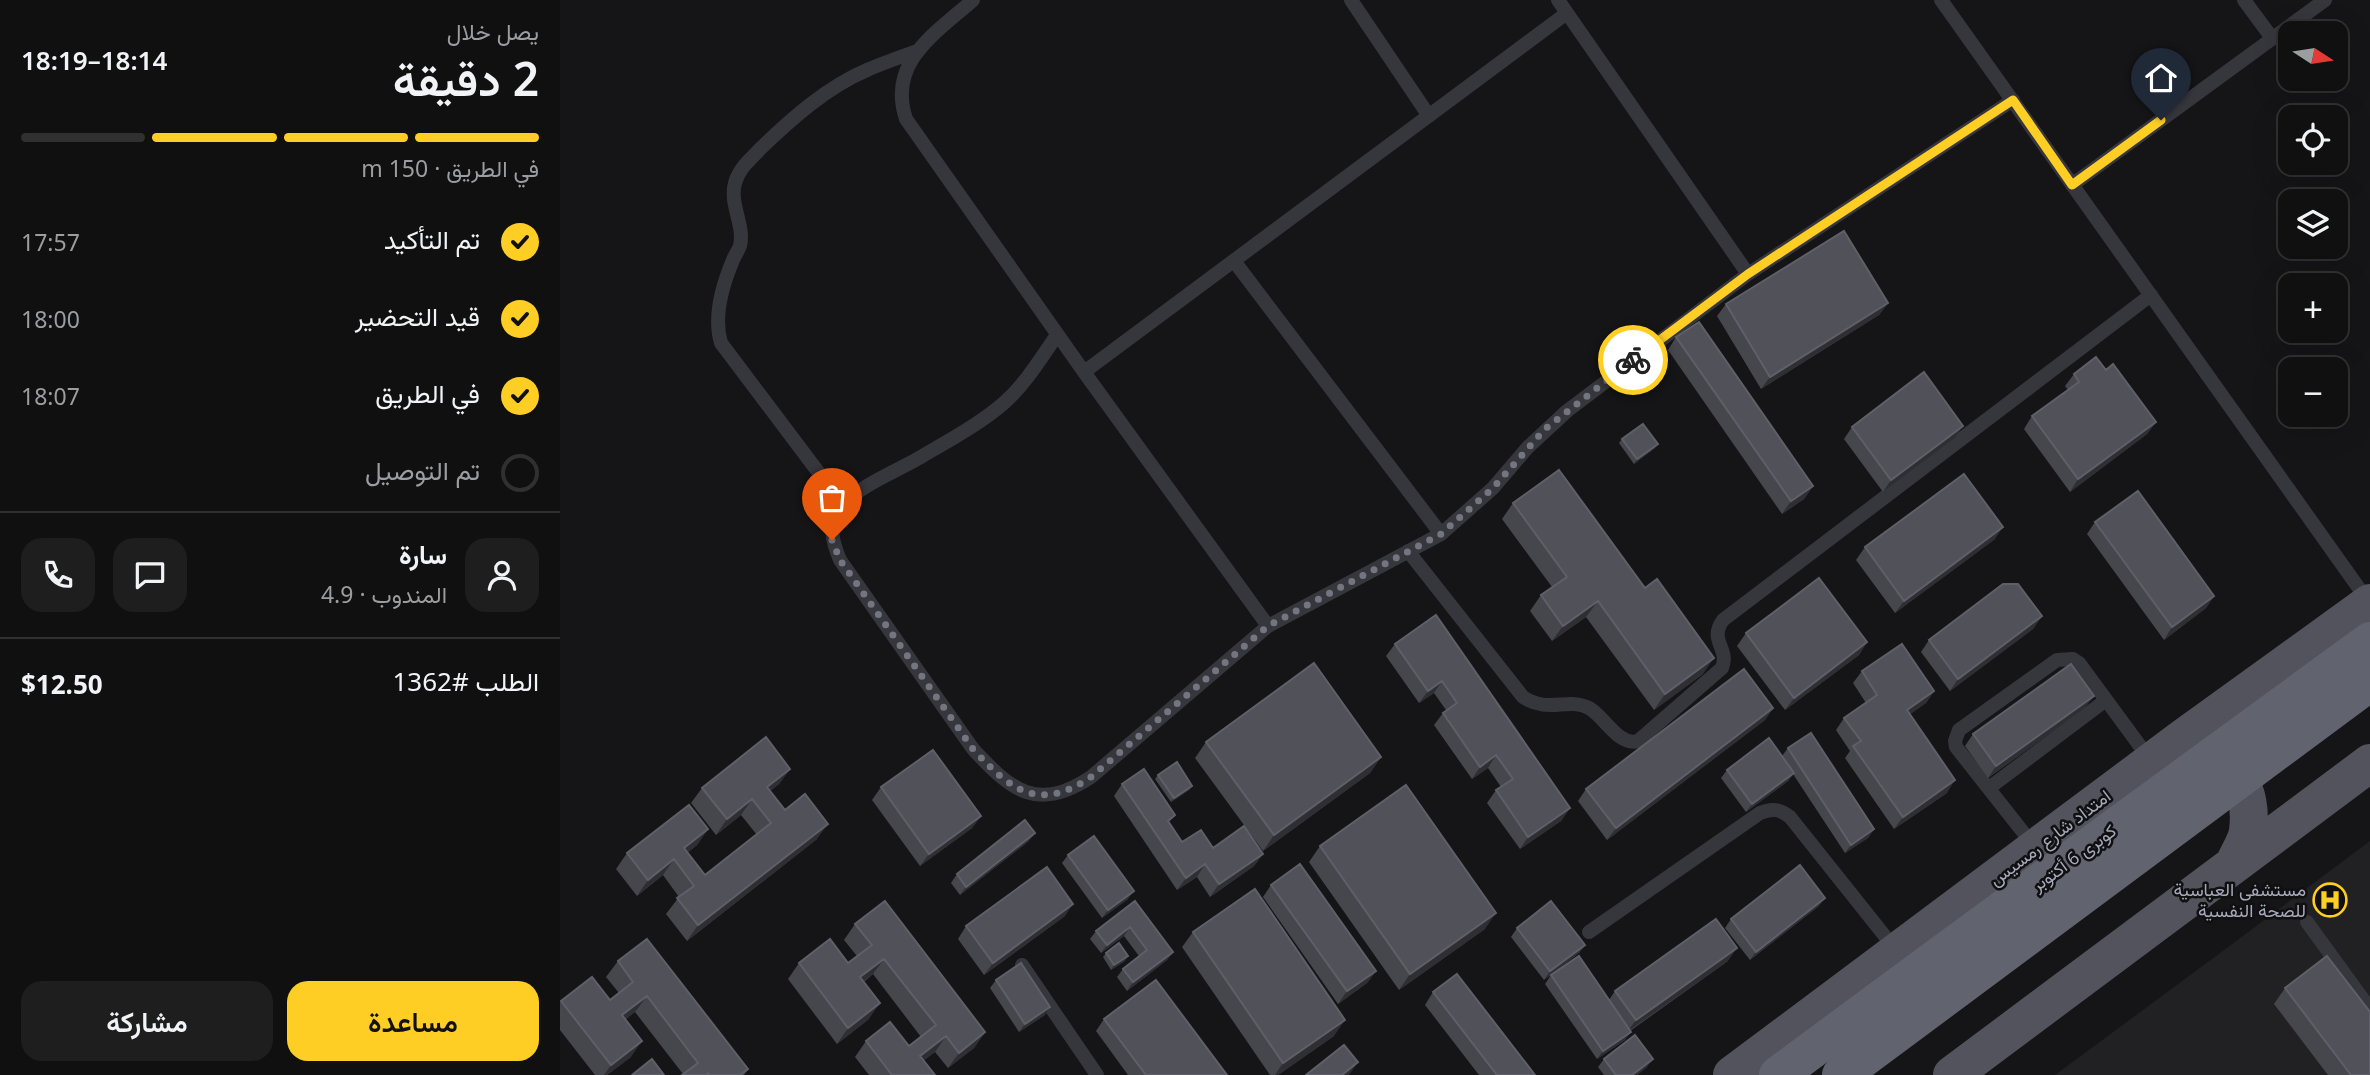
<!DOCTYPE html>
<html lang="ar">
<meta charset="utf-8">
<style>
:root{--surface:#101011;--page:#1e1e1f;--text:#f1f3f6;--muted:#9c9d9f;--line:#303031;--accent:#ffce25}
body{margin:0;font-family:"Noto Sans",Vazirmatn,sans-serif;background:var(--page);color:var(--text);direction:rtl;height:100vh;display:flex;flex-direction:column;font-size:26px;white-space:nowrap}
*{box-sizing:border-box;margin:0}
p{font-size:23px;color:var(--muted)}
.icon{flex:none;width:38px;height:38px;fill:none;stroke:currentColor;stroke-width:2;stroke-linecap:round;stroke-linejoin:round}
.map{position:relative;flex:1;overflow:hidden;direction:ltr}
.side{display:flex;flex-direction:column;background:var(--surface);width:560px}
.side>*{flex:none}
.needle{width:46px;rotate:102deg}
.fabs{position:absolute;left:1718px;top:21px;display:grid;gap:14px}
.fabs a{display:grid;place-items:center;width:70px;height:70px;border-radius:14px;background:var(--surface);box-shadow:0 7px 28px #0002,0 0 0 2px var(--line);font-size:35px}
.pin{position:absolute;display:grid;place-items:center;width:60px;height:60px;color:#fff;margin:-72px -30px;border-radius:50% 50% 50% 0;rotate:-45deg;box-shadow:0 0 7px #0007}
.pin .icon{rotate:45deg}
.courier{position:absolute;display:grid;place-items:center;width:70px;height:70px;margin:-35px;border:5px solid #ffce25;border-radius:50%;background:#fff;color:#222;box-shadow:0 2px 9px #0007}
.summary em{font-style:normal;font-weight:600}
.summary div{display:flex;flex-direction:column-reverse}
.summary{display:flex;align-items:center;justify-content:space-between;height:119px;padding:0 21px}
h1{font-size:46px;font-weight:600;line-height:52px}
.bar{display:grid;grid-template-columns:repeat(4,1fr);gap:10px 7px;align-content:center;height:84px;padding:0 21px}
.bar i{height:9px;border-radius:5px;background:var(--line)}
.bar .on{background:var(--accent)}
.bar p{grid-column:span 4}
.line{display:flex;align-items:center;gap:18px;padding:0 21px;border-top:2px solid var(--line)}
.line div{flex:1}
.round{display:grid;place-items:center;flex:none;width:74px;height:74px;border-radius:21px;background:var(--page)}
ol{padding:0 21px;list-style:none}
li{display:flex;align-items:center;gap:21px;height:77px}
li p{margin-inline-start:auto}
li .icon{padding:7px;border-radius:50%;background:var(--accent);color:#111;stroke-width:4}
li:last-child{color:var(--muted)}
li i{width:38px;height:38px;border:4px solid var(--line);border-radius:50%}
.button{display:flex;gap:14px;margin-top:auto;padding:14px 21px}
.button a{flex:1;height:80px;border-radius:21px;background:var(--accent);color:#111;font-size:28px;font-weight:600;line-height:80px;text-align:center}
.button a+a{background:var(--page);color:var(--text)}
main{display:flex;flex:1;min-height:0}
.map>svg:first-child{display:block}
</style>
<main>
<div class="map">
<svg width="1810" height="1075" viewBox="0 0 1810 1075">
<rect width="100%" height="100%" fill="#151517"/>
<path fill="#212124" d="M1810 841V1075H1495L1652 959Z"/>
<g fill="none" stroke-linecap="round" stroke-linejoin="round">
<path stroke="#36363d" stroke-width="14" d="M413 0C375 34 327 62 346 119L524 372 708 626
M791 0 869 116
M998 0 1188 274
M1381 0 1808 601
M1684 0 1712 38
M1512 185 1765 0
M674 261 881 534
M497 335C481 358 466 383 445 402 420 424 388 441 359 458 335 472 302 484 282 506 267 523 272 541 280 560L413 749C451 790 477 813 531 777L708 626 881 534 933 488 968 447 1007 411 1188 274 1453 100
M524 372 1007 13
M283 505 161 343C153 316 162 286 173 260 175 255 178 251 180 246 185 225 169 204 175 183 179 168 190 160 200 149 231 119 267 87 307 70 323 63 340 57 357 51
M848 551 963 697C989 714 1007 697 1029 708 1044 716 1059 747 1078 741L1162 668C1170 648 1148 641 1163 620L1591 295
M1429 788 1546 700
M1474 846 1396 747 1395 741 1399 730 1497 660 1513 659 1519 663 1591 761
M1747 922 1810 1009
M1029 932 1200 813C1212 808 1220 809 1230 817L1336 950
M462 965 537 1075"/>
<path stroke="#52535c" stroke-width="38" d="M1658 755C1682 777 1692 797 1688 831 1687 841 1679 852 1675 862
M1172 1075 1623 738 1810 603
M1392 1075 1810 763"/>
<path stroke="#61636e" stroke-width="38" d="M1218 1075 1390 948"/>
<path stroke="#61636e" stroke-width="38" d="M1390 948 1810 641
M1281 1075 1810 682"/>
</g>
<path fill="#46464d" d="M1328 303 1319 315 1201 389 1157 316 1166 304Z
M1116 337 1253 486 1244 499 1222 514 1108 350Z
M1546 370 1596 422 1587 434 1510 492 1464 429 1472 416 1508 390 1505 386 1514 374Z
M1292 427 1395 438 1323 492 1284 439Z
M1062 439 1095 448 1074 464 1059 443Z
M953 503 1143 674 1094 710 1026 617 992 641 970 611 981 595 992 587 942 519Z
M1535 522 1654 596 1646 608 1604 640 1527 534Z
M1435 539 1335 613 1296 560 1305 547Z
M876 615 1010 808 1001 821 960 849 927 803 936 790 941 787 928 768 912 779 874 725 883 713 886 710 874 693 859 703 826 656 835 644Z
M1482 616 1473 629 1390 691 1361 652 1369 640Z
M1186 633 1307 642 1299 655 1225 710 1177 646Z
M1302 671 1374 691 1366 703 1350 714 1387 793 1334 829 1285 758 1290 751 1276 730 1284 718 1306 703 1293 683Z
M1213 708 1205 720 1047 840 1018 801 1026 789Z
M1525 708 1428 778 1405 746 1413 734Z
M646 742 821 757 810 773 703 851 635 758Z
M1228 748 1314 829 1308 838 1285 853 1233 774 1228 781 1186 812 1161 778 1167 770 1222 756Z
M230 769 219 784 210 791 225 810 257 839 127 941 106 914 119 897 103 875 77 896 56 869 67 853 148 829 137 845 127 853 145 875 197 835 181 815 156 835 131 803 142 788Z
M598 775 632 786 629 790 611 802 595 779Z
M562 784 609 824 622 842 703 854 694 866 650 897 637 877 617 890 554 796Z
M321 787 421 816 412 828 360 866 312 800Z
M469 841 400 895 391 883 397 874Z
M760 846 925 929 839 990 749 862Z
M508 855 568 899 542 918 502 863Z
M711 885 816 971 807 983 778 1004 703 897Z
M575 901 613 952 607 960 567 991 557 977 563 969 579 956 564 936 541 953 530 939 536 931Z
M1259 906 1190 960 1165 928 1171 919Z
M505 916 424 975 398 939 406 926Z
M295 924 425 1032 414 1048 388 1068 375 1052 364 1060 375 1075H309L295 1057 306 1041 349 1046 361 1037 313 974 304 982 309 1019 277 1044 228 979 239 963H288L297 956 284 940Z
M957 928 1025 945 1019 953 984 980 951 937Z
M633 932 774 1036 718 1075H710L622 947Z
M546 953 565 961 551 970 543 957Z
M58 961 188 1069 184 1075H122L123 1074 75 1012 66 1019 71 1057 47 1075H35L0 1030V1002L32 977 50 1000 59 993 46 977Z
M1168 961 1070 1031 1065 1040 1037 1059 985 984 991 975 1049 1000 1055 991Z
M436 980 485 1015 459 1032 430 988Z
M1725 988 1810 1075H1768L1714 1004Z
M873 992 975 1075H919L865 1005Z
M544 1019 667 1075H568L536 1031Z
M1044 1059 1087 1067 1077 1075H1044L1038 1067Z"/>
<path fill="#2e2e33" d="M1328 303 1319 315 1201 389 1210 377Z
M1596 422 1587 434 1510 492 1518 479Z
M1403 426 1395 438 1323 492 1331 480Z
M1098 444 1095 448 1074 464 1077 459Z
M1253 486 1244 499 1222 514 1231 501Z
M1443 527 1435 539 1335 613 1344 601Z
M1654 596 1646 608 1604 640 1612 627Z
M1038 601 1026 617 992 641 1003 626Z
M1482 616 1473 629 1390 691 1398 679Z
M1307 642 1299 655 1225 710 1234 698Z
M1154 658 1143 674 1094 710 1105 694Z
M882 681 874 693 859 703 868 691Z
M1374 691 1366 703 1339 722 1347 710Z
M1534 696 1525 708 1428 778 1436 766Z
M1213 708 1205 720 1047 840 1056 828Z
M936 755 928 768 912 779 920 767Z
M821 757 810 773 703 851 714 835Z
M230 769 219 784 196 803 207 787Z
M1234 773 1228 781 1186 812 1192 804Z
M1395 780 1387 793 1334 829 1343 817Z
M632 786 629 790 611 802 614 798Z
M192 799 181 815 156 835 167 819Z
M1010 808 1001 821 960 849 968 837Z
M421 816 412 828 360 866 369 854Z
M268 824 257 839 127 941 138 925Z
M148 829 137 845 116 862 124 848Z
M1314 829 1308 838 1285 853 1291 845Z
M475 833 469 841 400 895 406 887Z
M703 854 694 866 650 897 659 884Z
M114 859 103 875 77 896 88 880Z
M645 864 637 877 617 890 626 878Z
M574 891 568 899 542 918 548 910Z
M1265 898 1259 906 1190 960 1196 952Z
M513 904 505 916 424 975 433 963Z
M936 913 925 929 839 990 850 974Z
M570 927 564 936 541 953 547 945Z
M1025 945 1019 953 984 980 990 971Z
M1177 948 1168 961 1067 1032 1076 1020Z
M613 952 607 960 567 991 573 982Z
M568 956 565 961 551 970 554 965Z
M324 959 313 974 289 993 300 977Z
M816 971 807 983 778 1004 787 991Z
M87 996 75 1012 51 1030 62 1015Z
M320 1003 309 1019 277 1044 288 1028Z
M490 1007 485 1015 459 1032 465 1024Z
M785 1020 774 1036 718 1075H715L723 1063Z
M425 1032 414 1048 388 1068 399 1053Z
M1071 1032 1065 1040 1037 1059 1043 1051Z
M386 1036 375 1052 349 1072 360 1056Z
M82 1041 71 1057 47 1075H44L51 1065Z
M1093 1059 1087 1067 1077 1075H1072Z
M798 1062 789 1075H782Z"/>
<path fill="#515159" stroke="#5e5f68" stroke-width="2" d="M1284 231 1328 303 1210 377 1166 304Z
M1139 322 1253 486 1231 501 1116 337Z
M1536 357 1546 370 1553 364 1596 422 1518 479 1472 416 1519 382 1514 374Z
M1364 372 1403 426 1331 480 1292 427Z
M1083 424 1098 444 1077 459 1062 439Z
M999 470 1085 588 1097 579 1154 658 1105 694 1038 601 1003 626 981 595 1007 577 953 503Z
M1404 474 1443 527 1344 601 1305 547Z
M1578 491 1654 596 1612 627 1535 522Z
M1259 578 1307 642 1234 698 1186 633Z
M1443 584H1458L1482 616 1398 679 1369 640Z
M876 615 1010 808 968 837 936 790 953 779 936 755 920 767 883 713 897 703 882 681 868 691 835 644Z
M1342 644 1374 691 1347 710 1395 780 1343 817 1293 746 1301 741 1284 718 1317 695 1302 671Z
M754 663 821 757 714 835 646 742Z
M1511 664 1534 696 1436 766 1413 734Z
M1184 669 1213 708 1056 828 1026 789Z
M1251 733 1314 829 1291 845 1228 748Z
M206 737 230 769 207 787 225 810 245 794 268 824 138 925 117 898 134 886 114 859 88 880 67 853 129 805 148 829 124 848 145 875 211 823 192 799 167 819 142 788Z
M1209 738 1234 773 1192 804 1167 770Z
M373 750 421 816 369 854 321 787Z
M617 762 632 786 614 798 598 775Z
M584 769 615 815 608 821 622 842 641 830 653 848 684 826 703 854 659 884 645 864 626 878 562 784Z
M846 785 936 913 850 974 760 846Z
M465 820 475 833 406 887 397 874Z
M534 836 574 891 548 910 508 855Z
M740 864 816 971 787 991 711 885Z
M1240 865 1265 898 1196 952 1171 919Z
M487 867 513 904 433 963 406 926Z
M695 889 785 1020 723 1063 633 932Z
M325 901 425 1032 399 1053 386 1036 360 1056 375 1075H332L306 1041 330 1022 349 1046 376 1025 324 959 300 977 320 1003 288 1028 239 963 270 939 288 963 312 945 295 924Z
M575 901 613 952 573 982 563 969 587 950 570 927 547 945 536 931Z
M991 901 1025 945 990 971 957 928Z
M1156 919 1177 948 1076 1020 1055 991Z
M87 939 188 1069 180 1075H149L148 1073 146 1075H122L138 1063 87 996 62 1015 82 1041 51 1065 1 1001 32 977 50 1000 73 982 58 961Z
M559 943 568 956 554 965 546 953Z
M1019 956 1071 1032 1043 1051 991 975Z
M1767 956 1810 1012V1075H1791L1725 988Z
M461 963 490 1007 465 1024 436 980Z
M897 974 975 1075H937L873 992Z
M596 980 667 1075H586L544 1019Z
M1075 1035 1093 1059 1072 1075H1056L1044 1059Z
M784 1045 798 1062 782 1075H746Z
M92 1059 104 1075H72Z"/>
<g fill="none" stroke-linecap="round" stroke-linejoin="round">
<path stroke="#737580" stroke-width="7" stroke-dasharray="0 12.6" d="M272 540 280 560 413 749C451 790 478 813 531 777L708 626 881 534 933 488 985 429 1073 360"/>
<path stroke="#ffce25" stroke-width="9" d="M1073 360 1188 274 1453 100 1512 185 1601 120"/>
</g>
<defs>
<symbol id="hospital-ring" viewBox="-11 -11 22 22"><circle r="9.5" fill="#101012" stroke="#ffce25" stroke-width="1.5"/><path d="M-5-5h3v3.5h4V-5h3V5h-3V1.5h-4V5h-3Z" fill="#ffce25"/></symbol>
</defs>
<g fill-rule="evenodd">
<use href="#hospital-ring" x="1751" y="881" width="38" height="38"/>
</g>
<g text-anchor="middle" stroke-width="5" stroke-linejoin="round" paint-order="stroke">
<g font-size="18" fill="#a6a9b9" stroke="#101012">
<text transform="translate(1490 838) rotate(-37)" y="6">امتداد شارع رمسيس</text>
<text transform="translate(1514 858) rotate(-36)" y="6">كوبرى 6 أكتوبر</text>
</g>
<g font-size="18" fill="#a6a9b9" stroke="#101012" text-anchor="end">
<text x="1746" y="896">مستشفى العباسية<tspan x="1746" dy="21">للصحة النفسية</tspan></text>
</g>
</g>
</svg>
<div class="fabs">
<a><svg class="needle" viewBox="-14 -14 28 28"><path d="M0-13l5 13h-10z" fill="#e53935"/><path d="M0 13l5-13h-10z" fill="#9c9d9f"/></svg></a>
<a><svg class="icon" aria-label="locate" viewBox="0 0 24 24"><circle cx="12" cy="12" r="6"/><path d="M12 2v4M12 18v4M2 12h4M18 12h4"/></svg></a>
<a><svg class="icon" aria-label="layers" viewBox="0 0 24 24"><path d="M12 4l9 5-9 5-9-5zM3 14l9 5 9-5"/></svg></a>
<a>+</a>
<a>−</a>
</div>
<div class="pin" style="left:272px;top:540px;background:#ea580c"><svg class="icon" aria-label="bag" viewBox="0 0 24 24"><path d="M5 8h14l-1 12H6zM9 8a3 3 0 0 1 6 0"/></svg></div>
<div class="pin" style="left:1601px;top:120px;background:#1f2937"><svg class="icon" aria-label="home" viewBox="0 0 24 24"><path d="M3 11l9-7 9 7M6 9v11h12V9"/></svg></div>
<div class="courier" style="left:1073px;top:360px"><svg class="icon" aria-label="bike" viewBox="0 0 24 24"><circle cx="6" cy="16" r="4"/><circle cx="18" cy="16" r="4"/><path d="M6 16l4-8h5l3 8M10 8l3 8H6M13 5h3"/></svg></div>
</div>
<section class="side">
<div class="summary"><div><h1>2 دقيقة</h1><p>يصل خلال</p></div><em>18:14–18:19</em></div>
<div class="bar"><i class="on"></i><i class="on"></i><i class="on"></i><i></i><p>في الطريق · 150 m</p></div>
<ol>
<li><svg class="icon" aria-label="check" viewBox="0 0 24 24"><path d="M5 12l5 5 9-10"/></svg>تم التأكيد<p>17:57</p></li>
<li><svg class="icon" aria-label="check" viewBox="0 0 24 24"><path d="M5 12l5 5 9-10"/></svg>قيد التحضير<p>18:00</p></li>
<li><svg class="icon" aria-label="check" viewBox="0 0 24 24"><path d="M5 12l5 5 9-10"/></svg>في الطريق<p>18:07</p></li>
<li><i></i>تم التوصيل</li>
</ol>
<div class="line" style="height:126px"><a class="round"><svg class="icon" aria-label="person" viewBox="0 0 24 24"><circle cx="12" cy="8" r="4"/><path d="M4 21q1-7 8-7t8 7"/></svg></a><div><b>سارة</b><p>المندوب · 4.9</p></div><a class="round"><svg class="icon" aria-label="chat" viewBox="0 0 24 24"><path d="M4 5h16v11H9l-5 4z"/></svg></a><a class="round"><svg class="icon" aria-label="phone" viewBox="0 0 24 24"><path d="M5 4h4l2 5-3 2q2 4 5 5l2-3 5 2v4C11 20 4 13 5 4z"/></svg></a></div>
<div class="line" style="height:91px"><div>الطلب #1362</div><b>$12.50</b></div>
<div class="button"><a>مساعدة</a><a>مشاركة</a></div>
</section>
</main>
